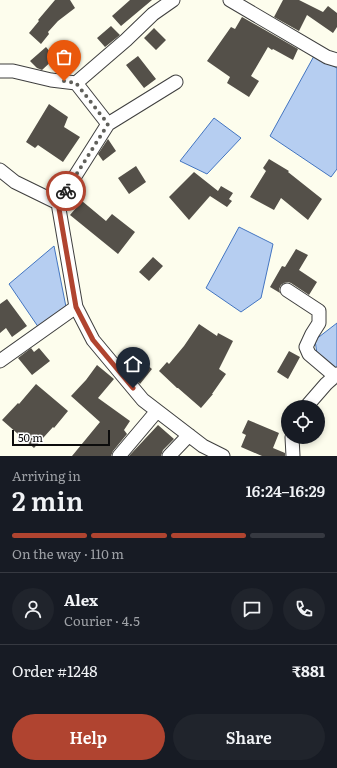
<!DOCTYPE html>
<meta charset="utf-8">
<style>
:root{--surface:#171b24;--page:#20242c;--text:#f1f3f6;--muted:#9ea1a6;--line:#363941;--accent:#b04430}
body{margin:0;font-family:Literata,serif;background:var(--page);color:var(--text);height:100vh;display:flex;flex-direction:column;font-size:15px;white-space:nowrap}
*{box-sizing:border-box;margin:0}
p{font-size:13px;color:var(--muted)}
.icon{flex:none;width:22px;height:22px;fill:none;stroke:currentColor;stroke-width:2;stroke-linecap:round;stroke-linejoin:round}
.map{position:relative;height:456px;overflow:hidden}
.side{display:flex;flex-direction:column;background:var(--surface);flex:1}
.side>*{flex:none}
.tools{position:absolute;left:281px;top:400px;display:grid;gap:8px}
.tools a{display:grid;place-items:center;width:44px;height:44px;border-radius:50%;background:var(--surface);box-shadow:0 2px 6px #0003;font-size:20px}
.scale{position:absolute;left:12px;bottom:10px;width:98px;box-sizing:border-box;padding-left:4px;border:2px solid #0c0c0c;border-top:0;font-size:11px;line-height:14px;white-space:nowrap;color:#0c0c0c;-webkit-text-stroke:3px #fff;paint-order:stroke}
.pin{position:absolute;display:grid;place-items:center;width:34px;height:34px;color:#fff;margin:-41px -17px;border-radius:50% 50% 50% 0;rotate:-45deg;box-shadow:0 0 4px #0007}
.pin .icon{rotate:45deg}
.courier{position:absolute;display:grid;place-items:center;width:40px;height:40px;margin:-20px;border:3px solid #b04430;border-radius:50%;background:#fff;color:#222;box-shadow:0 1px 5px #0007}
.summary em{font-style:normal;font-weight:600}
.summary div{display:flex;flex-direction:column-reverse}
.summary{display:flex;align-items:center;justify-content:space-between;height:68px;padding:0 12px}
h1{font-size:26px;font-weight:600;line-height:30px}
.bar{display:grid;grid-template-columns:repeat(4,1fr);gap:6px 4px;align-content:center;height:48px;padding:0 12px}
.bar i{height:5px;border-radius:3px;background:var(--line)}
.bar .on{background:var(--accent)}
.bar p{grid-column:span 4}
.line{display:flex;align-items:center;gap:10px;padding:0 12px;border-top:1px solid var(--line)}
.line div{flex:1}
.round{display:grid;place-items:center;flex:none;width:42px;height:42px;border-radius:21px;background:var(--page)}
.primary-button{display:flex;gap:8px;margin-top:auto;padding:8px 12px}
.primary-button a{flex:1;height:46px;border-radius:24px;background:var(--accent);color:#fff;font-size:16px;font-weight:600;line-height:46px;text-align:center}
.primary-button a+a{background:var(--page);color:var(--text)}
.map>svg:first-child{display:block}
</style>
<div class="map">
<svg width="337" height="456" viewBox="0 0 337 456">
<rect width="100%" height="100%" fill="#fdfded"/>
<path fill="#b6cef1" stroke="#4375c1" d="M314 56 337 68V169L331 177 270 136Z
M214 118 241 138 207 174 180 161Z
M239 227 273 244 261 298 241 312 206 288Z
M54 246 66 307 41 331 9 284Z
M337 323V371L317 354 315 340Z"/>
<path fill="#545049" d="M55 0H70L75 8 58 21 48 32 49 34 41 44 29 33 39 21 38 20Z
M130 0H152L121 26 112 16Z
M283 0H299L323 12 328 6 337 13V27L333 33 307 15 299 31 274 17Z
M242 17 298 49 293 60 273 49 272 50 268 47 251 76 259 81 249 97 227 83 230 77 207 61 231 27 235 29Z
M111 26 120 35 105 47 97 38Z
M154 28 166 40 156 50 144 38Z
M46 47 55 58 42 70 37 68 30 61Z
M138 56 156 79 144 88 126 65Z
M49 104 68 117 64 127 80 137 63 162 38 145 35 148 26 142Z
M108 139 116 151 103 161 98 154Z
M269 159 289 171 288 172 322 199 308 220 281 198 274 210 250 197 266 171 263 168Z
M136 166 146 182 129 194 118 178Z
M194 172 218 191 221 186 233 193 229 199 232 201 227 207 210 196 189 220 169 197Z
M82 201 106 221 112 214 135 232 118 254 70 215Z
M296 249 308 255 299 270 317 282 309 295 291 283 288 282 284 283 281 285 279 289 280 293 270 287 282 266 285 267Z
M153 257 163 266 149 281 139 272Z
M7 299 27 326 12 337 6 328 0 333V304Z
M199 324 217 336 218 333 233 341 219 369 226 374 212 394H213L201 408 178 388H177L159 371 167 362 169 364 184 346Z
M31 348 34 352 39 348 50 361 32 375 18 358Z
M130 351 152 369 140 384 121 361Z
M289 351 300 357 288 379 277 372Z
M97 365 114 379 98 398 130 421 124 430 127 434 113 451 111 456H72L100 422 71 396 86 380Z
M36 384 68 411 54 428 53 427 34 448 2 420 18 403 19 404Z
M248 420 279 433 273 448 285 453V456H262L241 447 246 435 242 433Z
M158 425 174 439 163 450 161 456H129Z"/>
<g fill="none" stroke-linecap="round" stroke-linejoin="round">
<defs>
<path id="minor" d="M230 0 327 57 337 60
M0 71H13L51 80 76 83 108 124 58 203
M76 83 126 40 153 14 173 0
M108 124 176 82
M0 170 15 182 58 203 76 307 93 340 143 400 203 446 223 456
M287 290 319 311V323L312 334 306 347 309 354 335 376
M0 361 76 307
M306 407 326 384 337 374
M292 437 293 456
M119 456 157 411
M169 456 189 435"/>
</defs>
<use href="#minor" stroke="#3f3f3f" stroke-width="15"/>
<use href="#minor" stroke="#fff" stroke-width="13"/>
</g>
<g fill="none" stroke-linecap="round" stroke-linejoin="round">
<path stroke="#60605b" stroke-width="4" stroke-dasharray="0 7.2" d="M64 81 76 83 108 124 66 191"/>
<path stroke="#b04430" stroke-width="5" d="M66 191 58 203 76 307 93 340 133 388"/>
</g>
</svg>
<div class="tools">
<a><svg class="icon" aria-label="locate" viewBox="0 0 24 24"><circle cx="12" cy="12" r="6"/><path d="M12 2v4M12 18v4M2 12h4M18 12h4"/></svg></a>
</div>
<div class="scale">50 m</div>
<div class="pin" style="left:64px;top:81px;background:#ea580c"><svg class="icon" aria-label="bag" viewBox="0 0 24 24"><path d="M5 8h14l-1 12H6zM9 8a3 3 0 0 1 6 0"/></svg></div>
<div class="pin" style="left:133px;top:388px;background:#1f2937"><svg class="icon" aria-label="home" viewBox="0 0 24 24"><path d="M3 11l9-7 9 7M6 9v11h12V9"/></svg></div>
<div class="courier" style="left:66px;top:191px"><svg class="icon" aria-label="bike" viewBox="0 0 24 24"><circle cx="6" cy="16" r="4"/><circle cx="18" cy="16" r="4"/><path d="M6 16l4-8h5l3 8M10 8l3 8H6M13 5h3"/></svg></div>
</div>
<section class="side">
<div class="summary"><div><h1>2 min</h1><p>Arriving in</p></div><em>16:24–16:29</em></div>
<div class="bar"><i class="on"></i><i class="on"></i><i class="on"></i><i></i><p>On the way · 110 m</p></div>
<div class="line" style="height:72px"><a class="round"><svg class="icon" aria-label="person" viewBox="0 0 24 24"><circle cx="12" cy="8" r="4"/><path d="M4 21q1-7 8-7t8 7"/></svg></a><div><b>Alex</b><p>Courier · 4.5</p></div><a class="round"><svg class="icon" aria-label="chat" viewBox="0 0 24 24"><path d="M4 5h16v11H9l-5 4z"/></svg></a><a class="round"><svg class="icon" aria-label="phone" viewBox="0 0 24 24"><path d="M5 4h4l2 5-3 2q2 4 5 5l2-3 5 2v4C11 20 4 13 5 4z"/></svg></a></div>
<div class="line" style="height:52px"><div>Order #1248</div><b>₹881</b></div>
<div class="primary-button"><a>Help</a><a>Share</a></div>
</section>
